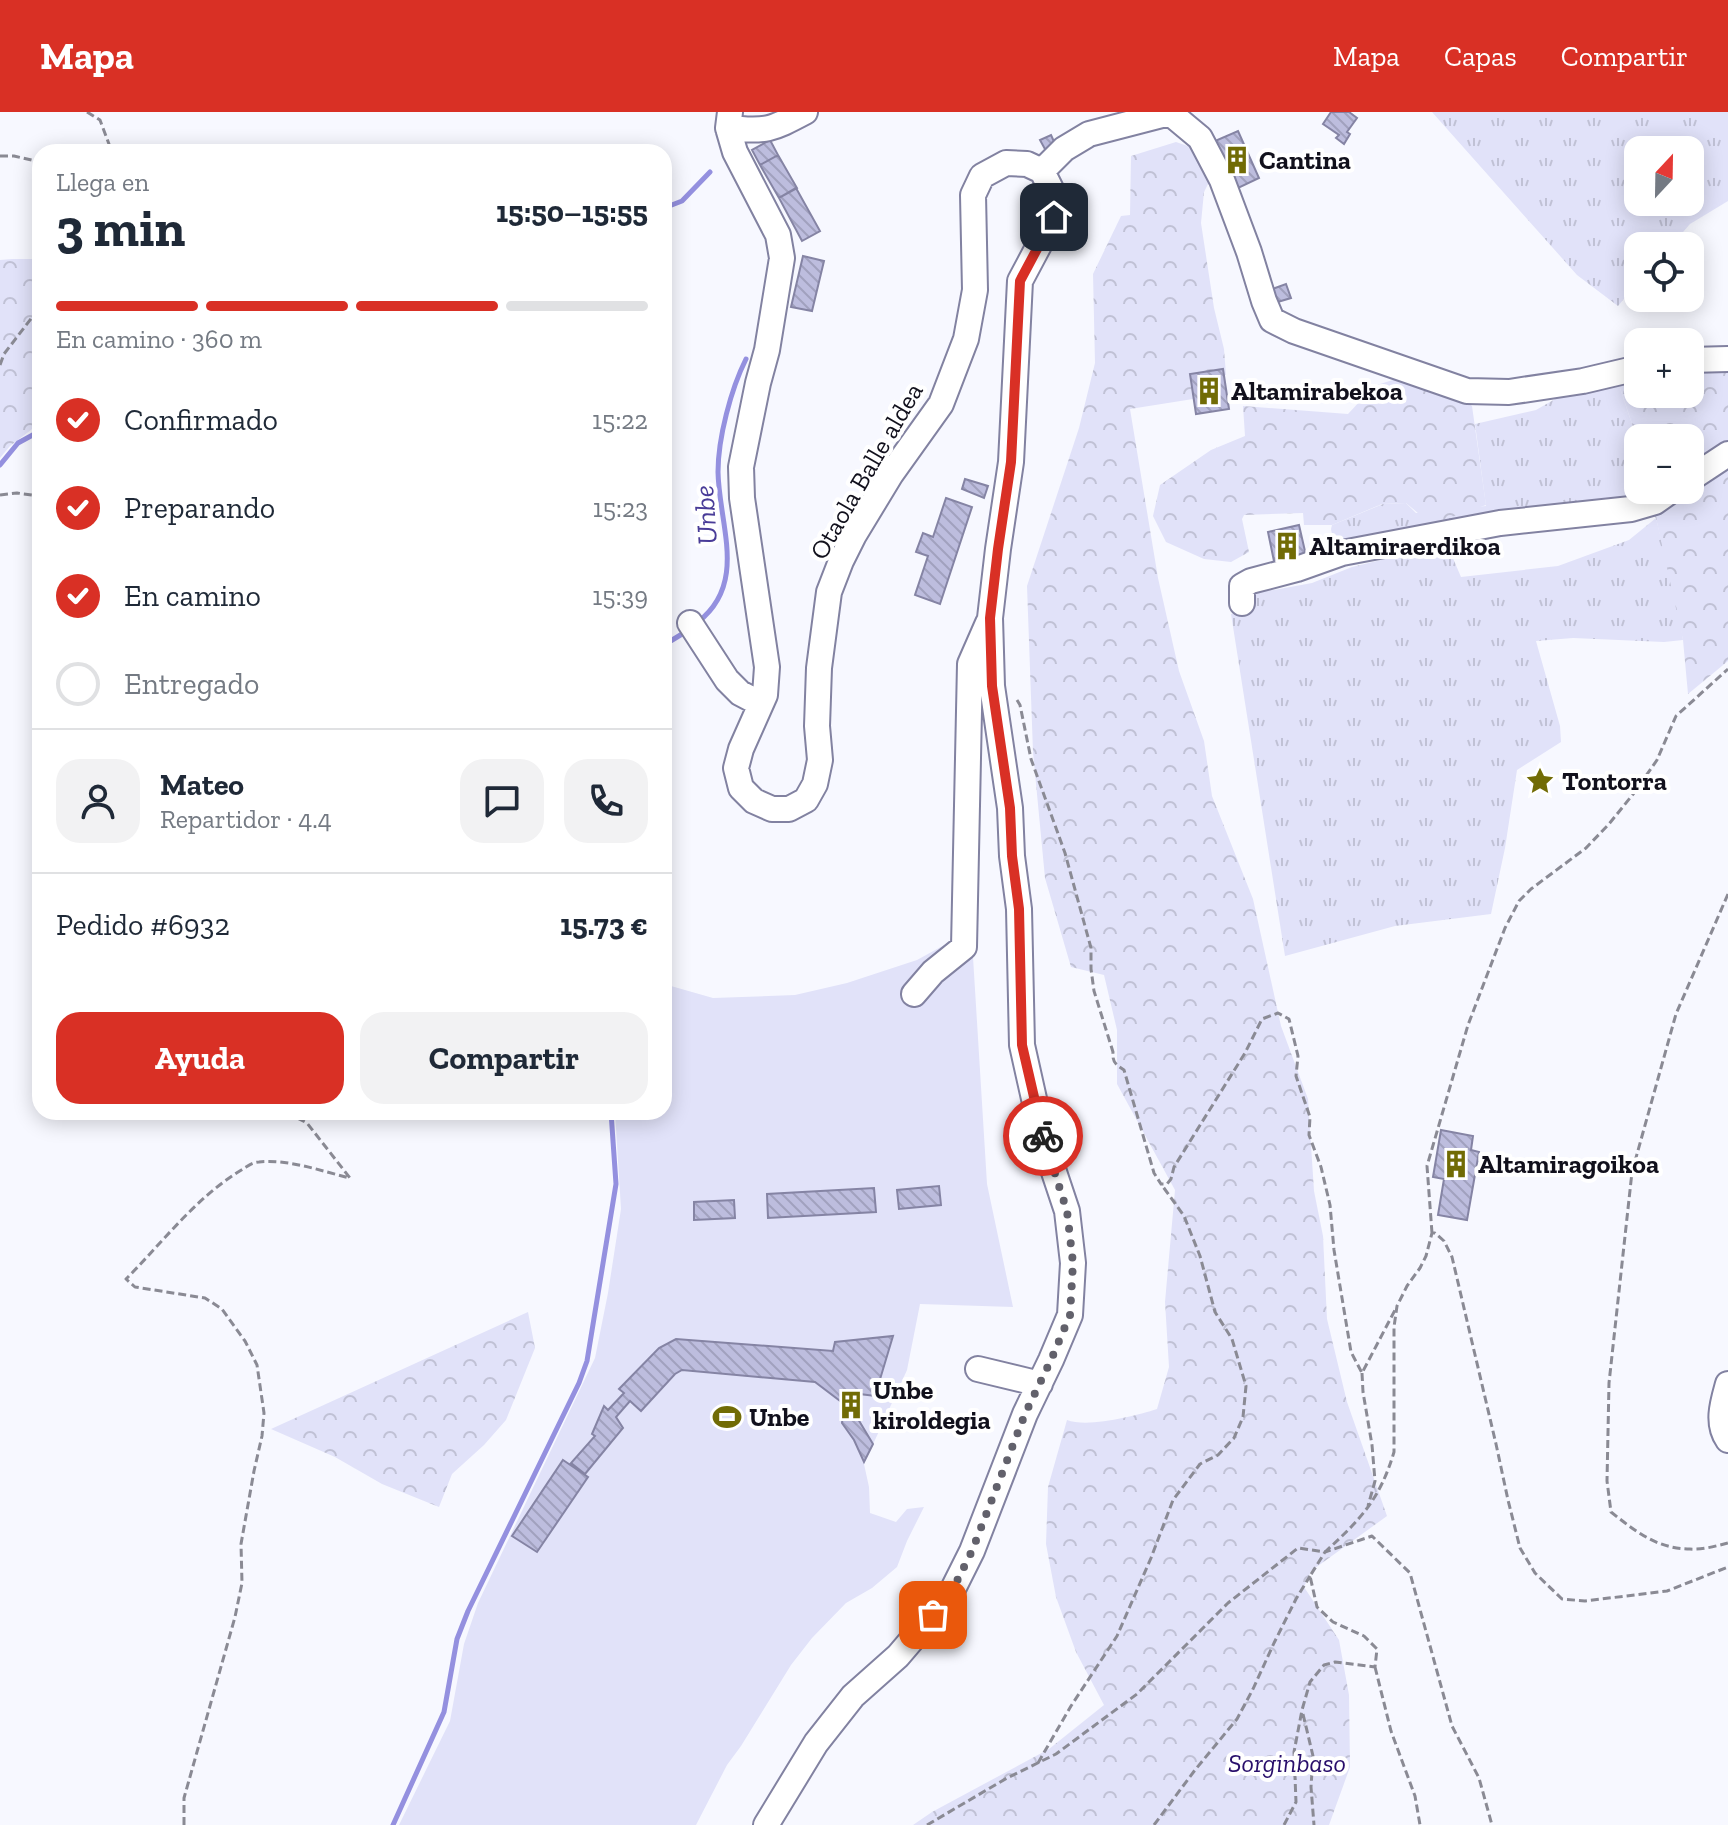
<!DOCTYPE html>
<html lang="es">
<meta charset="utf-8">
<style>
:root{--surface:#fff;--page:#f2f2f3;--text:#1f2937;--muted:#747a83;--line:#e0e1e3;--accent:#d93025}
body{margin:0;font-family:"Zilla Slab",serif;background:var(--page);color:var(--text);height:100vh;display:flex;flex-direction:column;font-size:30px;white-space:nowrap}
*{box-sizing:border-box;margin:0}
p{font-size:26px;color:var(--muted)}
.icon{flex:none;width:44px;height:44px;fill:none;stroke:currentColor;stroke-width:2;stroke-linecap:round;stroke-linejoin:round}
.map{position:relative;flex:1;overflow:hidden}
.details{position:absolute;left:32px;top:32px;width:640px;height:976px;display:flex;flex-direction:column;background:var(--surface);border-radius:24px;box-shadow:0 4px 20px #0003}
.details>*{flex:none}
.needle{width:52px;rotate:22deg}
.tools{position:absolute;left:1624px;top:24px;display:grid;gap:16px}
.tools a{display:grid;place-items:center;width:80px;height:80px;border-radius:16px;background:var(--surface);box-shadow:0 4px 20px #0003;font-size:40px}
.pin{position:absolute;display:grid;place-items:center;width:68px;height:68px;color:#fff;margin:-34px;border-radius:16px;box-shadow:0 4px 12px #0006}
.courier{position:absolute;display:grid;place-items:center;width:80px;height:80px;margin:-40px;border:6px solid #d93025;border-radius:50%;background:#fff;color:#222;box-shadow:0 2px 10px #0007}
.headline em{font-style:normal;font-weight:700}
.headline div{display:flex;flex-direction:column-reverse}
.headline{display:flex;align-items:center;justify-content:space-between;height:136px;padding:0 24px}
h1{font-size:52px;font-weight:700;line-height:60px}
.bar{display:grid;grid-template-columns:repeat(4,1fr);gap:12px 8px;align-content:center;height:96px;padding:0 24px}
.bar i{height:10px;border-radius:6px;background:var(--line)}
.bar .current{background:var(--accent)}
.bar p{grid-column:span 4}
.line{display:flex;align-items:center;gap:20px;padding:0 24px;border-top:2px solid var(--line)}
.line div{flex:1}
.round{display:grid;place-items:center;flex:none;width:84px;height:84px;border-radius:24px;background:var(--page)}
ol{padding:0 24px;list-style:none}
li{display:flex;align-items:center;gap:24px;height:88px}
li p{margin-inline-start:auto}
li .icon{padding:8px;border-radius:50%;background:var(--accent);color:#fff;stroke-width:4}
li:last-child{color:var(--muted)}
li i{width:44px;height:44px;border:4px solid var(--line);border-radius:50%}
.cta{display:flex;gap:16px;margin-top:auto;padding:16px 24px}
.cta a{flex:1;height:92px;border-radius:24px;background:var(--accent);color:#fff;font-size:32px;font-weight:700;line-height:92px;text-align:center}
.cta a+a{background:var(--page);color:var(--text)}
header{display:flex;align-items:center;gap:48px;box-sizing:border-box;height:112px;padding:0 40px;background:var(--accent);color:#fff}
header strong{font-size:38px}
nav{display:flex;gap:44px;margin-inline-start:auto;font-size:28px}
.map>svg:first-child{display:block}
</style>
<header>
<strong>Mapa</strong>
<nav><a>Mapa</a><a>Capas</a><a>Compartir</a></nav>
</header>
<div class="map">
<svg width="1728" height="1713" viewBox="0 0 1728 1713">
<defs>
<pattern id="grass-tufts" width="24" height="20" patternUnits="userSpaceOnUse" patternTransform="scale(2)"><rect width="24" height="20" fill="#e1e2f9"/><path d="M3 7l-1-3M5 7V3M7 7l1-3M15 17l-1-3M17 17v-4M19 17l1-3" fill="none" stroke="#c0c1d5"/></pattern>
<pattern id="forest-crowns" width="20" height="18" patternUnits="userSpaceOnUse" patternTransform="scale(2)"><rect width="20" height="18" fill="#e1e2f9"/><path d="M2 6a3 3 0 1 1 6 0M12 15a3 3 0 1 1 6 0" fill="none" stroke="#c0c1d5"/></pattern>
<pattern id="building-back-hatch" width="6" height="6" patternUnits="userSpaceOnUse" patternTransform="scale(2)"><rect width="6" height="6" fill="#bdbdde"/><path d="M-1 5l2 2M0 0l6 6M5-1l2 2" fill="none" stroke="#a1a1be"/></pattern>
</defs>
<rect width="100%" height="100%" fill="#f7f8ff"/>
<path fill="url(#grass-tufts)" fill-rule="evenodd" d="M1432 0H1728V89L1690 112 1671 134H1638V170L1618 194 1577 163ZM1638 38H1690V90H1638Z
M1616 264 1638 330V378H1654L1655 382 1335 438 1331 417 1332 413 1383 392 1406 391 1416 401 1486 394 1475 312 1536 298 1583 271Z
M1656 406 1678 495 1683 528 1664 530 1573 526 1536 529 1560 614 1561 630 1517 658 1505 736 1491 802 1395 814 1285 844 1231 502 1248 499 1253 479 1274 478 1312 471 1352 455 1422 438 1449 437 1461 465 1558 454 1629 428Z"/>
<path fill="url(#forest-crowns)" d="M1176 30 1214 43 1210 68 1204 80 1201 111 1214 196 1224 237 1226 263 1190 269 1193 287 1130 297 1158 466 1179 559 1204 629 1212 684 1253 787 1281 914 1308 987 1314 1079 1323 1124 1327 1207 1347 1290 1387 1404 1311 1459 1304 1475 1339 1528 1349 1583 1350 1655 1329 1713H913L932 1700 1049 1637 1104 1593 1076 1540 1056 1485 1046 1432 1048 1375 1067 1308C1088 1316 1135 1304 1157 1297L1169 1255 1165 1190 1175 1078 1117 972V918L1104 863 1071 855 1045 766 1033 640 1027 474 1079 316 1095 251 1093 162 1121 104 1130 103 1131 44Z
M12 147H40V311L10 334 0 346V148Z
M1728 250V338L1690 361V326H1638V330L1616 264 1638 259V282H1690V251Z
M1405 264 1458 281 1472 294 1486 393 1431 412 1406 391 1382 392 1332 413H1304L1303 401 1244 403 1242 407 1249 440 1231 450 1204 447 1166 430 1153 404 1160 373 1211 338 1245 324 1243 294 1348 302 1374 274Z
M1728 353V549L1688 582 1683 528 1656 406 1651 401 1653 395 1685 378H1690Z
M528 1200 535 1236 506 1308 484 1333 452 1362 439 1395 382 1372 335 1345 271 1317Z"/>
<path fill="#e1e2f9" d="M957 826 973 845 987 1072 1013 1195 920 1192 907 1258 864 1352 869 1375 870 1401 896 1410 907 1397 924 1395 907 1429 897 1455 872 1476 846 1491 812 1526 791 1553 741 1634 727 1653 696 1713H399L450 1609 464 1532 478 1491 595 1246 608 1181 621 1097 615 1000H664V872L713 886 795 883 847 871 917 848Z"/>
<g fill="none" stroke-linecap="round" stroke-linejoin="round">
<path stroke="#9490df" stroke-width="5" d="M664 96 682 89 710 60
M0 353 18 331 40 319
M698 510C748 471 719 413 718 360 718 326 731 277 746 247
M664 533 687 519
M393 1713 444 1600 457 1527 468 1499 579 1271 587 1249 616 1072 611 1000"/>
</g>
<path fill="url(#building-back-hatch)" stroke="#8584a4" stroke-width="2" d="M1331 0H1349L1357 6 1347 20 1350 22 1344 32 1336 26 1339 23 1323 12Z
M1238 19 1259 66 1236 77 1215 29Z
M1051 23 1056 34 1046 39 1040 28Z
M770 28 778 43 760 53 752 38Z
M778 43 797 76 779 86 760 53Z
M796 76 820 119 802 129 779 86Z
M803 144 824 149 812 199 791 195Z
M1286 172 1291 186 1271 192 1267 179Z
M1223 257 1229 297 1196 302 1190 262Z
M965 367 988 374 984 386 962 377Z
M946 386 972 395 940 492 915 483 928 444 916 440 923 421 933 425Z
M1299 413 1307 448 1275 454 1268 420Z
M1441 1018 1473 1024 1471 1038 1479 1040 1467 1108 1438 1103 1444 1067 1433 1065Z
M939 1074 941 1093 899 1097 897 1078Z
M874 1076 876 1100 768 1106 767 1082Z
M734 1088 735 1106 694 1108V1090Z
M893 1224 875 1284 859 1282 858 1307 873 1332 864 1350 854 1328 842 1311 844 1292 815 1270 682 1258 675 1262 641 1299 630 1289 616 1305 623 1316 585 1362 571 1351 595 1324 592 1322 604 1294 608 1298 624 1281 619 1277 659 1236 676 1227 833 1239 835 1230Z
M563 1348 588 1365 537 1440 512 1424Z"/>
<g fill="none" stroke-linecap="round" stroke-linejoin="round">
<defs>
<path id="minor" d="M730 0 728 16 735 40 778 123 782 146 767 238 758 271 741 355 742 386 767 555 765 583 741 637 736 656 741 676 754 689 772 697H789L806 688 815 672 820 648 817 614 819 556 829 480 841 449 854 423 891 362 941 292 966 227 975 178 973 83 982 64 1006 51 1027 52 1042 59 1053 81 1054 105 1020 169 1011 350 998 437 990 506 992 574 1010 696 1012 744 1019 797 1022 933 1043 1027 1067 1099 1073 1151 1070 1203 1051 1248 1025 1302 972 1439 950 1483 898 1544 853 1584 816 1631 766 1713
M728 16C766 20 771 18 805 0
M1042 59 1064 37 1089 22 1170 1 1200 26 1222 68 1249 140 1264 189 1272 208 1294 219 1467 279 1509 280 1583 269 1638 256
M1690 248 1728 247
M1690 367 1728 342
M1242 491V474L1251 469 1297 457 1342 441 1500 411 1631 397 1655 390 1672 378
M690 511 727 568 740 581 761 592
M914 882 933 860 964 835 970 552 988 511
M978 1257 1040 1272
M1728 1272C1723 1290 1716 1311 1728 1328"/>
</defs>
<use href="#minor" stroke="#8282a1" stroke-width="28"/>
<path stroke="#8a8a94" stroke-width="3" stroke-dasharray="8 4" stroke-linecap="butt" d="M87 0 100 8 112 40
M0 44H14L40 50
M0 253 4 242 40 195
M0 383 17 381 40 384
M1017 588 1020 593 1031 647 1065 741 1091 836V857L1094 879 1113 940C1112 950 1116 953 1124 958L1154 1061 1161 1072H1167L1171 1067 1174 1055 1245 941 1262 907 1278 901 1289 907 1298 944 1296 964 1310 1005 1309 1023 1321 1055 1330 1093 1334 1138 1351 1240 1362 1261 1395 1198
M1728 782 1676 902 1632 1060 1609 1271 1607 1369 1611 1400C1635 1419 1657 1437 1690 1437 1702 1438 1716 1434 1728 1431
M1432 1121 1427 1054 1468 913 1505 816 1519 789 1531 777 1586 736 1609 712 1634 681 1657 648 1676 604 1728 557
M1362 1261 1363 1280 1372 1333 1375 1369 1368 1394
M1375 1555 1391 1619 1415 1684 1420 1713
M1303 1602 1313 1644 1311 1675 1314 1713
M1038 1651 1071 1594 1117 1524 1151 1446 1173 1388 1200 1352 1218 1343 1234 1326 1243 1305 1246 1274 1232 1227 1215 1200 1200 1144 1184 1104 1161 1072
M184 1713V1686L235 1505 242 1471 241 1432 254 1359 262 1324 264 1301 257 1253 245 1229 222 1197 205 1186 135 1175 126 1167C164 1129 196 1085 243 1057 248 1054 253 1050 259 1050 289 1047 321 1059 350 1066L307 1011 286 1000
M927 1713 1007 1666 1056 1642 1137 1582 1228 1491 1298 1436 1325 1440C1361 1407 1380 1387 1394 1340V1215L1397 1194 1407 1174 1420 1156 1426 1144 1432 1121H1435L1444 1129 1452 1145 1496 1332 1508 1388 1520 1436 1535 1461 1562 1487 1585 1489 1667 1479 1728 1455
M1154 1713 1195 1658 1237 1607 1253 1577 1274 1531 1296 1487 1310 1464
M1284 1713 1296 1690 1294 1640 1302 1598 1310 1570 1324 1553 1335 1550 1375 1555 1377 1537 1364 1524 1333 1510 1317 1495 1310 1464 1325 1440 1372 1424 1410 1461 1452 1614 1479 1666 1492 1713"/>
<use href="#minor" stroke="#fff" stroke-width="24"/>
</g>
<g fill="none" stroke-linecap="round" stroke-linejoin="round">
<path stroke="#62616b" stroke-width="8" stroke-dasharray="0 14.4" d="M933 1503 950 1483 972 1439 1025 1302 1051 1248 1070 1203 1073 1151 1067 1099 1043 1024"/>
<path stroke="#d93025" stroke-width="10" d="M1043 1024 1022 933 1019 797 1012 744 1010 696 992 574 990 506 998 437 1011 350 1020 169 1054 105"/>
</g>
<defs>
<symbol id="building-bare" viewBox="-9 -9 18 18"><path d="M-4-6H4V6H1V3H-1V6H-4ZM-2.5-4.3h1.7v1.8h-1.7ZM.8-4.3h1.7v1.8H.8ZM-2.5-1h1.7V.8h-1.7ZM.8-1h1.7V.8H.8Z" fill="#716b05" stroke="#fff" stroke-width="2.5" paint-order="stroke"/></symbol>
<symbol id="sight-bare" viewBox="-9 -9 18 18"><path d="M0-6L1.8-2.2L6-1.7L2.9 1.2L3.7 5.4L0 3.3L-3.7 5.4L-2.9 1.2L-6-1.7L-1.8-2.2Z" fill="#716b05" stroke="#fff" stroke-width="2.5" paint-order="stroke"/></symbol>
<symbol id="stadium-bare" viewBox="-9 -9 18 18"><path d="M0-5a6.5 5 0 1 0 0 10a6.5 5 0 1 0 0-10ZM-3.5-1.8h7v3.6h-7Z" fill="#716b05" stroke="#fff" stroke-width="2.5" paint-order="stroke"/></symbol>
</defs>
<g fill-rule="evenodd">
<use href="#building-bare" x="1217" y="28" width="40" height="40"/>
<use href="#building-bare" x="1189" y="259" width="40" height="40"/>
<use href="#building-bare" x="1267" y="414" width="40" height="40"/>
<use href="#sight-bare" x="1520" y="649" width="40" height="40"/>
<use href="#building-bare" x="1436" y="1032" width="40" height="40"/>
<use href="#building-bare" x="831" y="1273" width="40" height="40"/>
<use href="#stadium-bare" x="707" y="1285" width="40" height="40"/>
</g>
<g text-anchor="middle" stroke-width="8" stroke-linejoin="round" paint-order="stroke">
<g font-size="26" font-weight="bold" fill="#11101c" stroke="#fff" text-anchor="start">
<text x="1259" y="57">Cantina</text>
<text x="1231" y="288">Altamirabekoa</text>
<text x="1309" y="443">Altamiraerdikoa</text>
<text x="1562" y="678">Tontorra</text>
<text x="1478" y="1061">Altamiragoikoa</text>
<text x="873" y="1287">Unbe<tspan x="873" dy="30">kiroldegia</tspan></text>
<text x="749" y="1314">Unbe</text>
</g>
<g font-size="26" fill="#11101c" stroke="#fff">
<text transform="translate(866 359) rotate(-60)" y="9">Otaola Balle aldea</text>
</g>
<g font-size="26" font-style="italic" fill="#280e6b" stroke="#fff">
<text x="1287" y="1660">Sorginbaso</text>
</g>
<g font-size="28" font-style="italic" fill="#493c98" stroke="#fff">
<text transform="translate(705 403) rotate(-94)" y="10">Unbe</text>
</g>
</g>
</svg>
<div class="tools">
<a><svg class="needle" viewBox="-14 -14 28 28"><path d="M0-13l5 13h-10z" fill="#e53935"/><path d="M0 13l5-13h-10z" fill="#747a83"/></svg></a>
<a><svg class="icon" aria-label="locate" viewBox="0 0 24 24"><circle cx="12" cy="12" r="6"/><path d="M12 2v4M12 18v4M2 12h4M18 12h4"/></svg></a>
<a>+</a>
<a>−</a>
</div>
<div class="pin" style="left:933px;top:1503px;background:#ea580c"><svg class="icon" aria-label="bag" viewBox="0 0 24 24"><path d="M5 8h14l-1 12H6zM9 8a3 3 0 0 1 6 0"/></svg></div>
<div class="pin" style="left:1054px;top:105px;background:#1f2937"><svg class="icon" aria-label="home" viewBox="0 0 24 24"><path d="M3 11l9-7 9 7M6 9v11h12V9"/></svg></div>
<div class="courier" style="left:1043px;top:1024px"><svg class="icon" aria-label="bike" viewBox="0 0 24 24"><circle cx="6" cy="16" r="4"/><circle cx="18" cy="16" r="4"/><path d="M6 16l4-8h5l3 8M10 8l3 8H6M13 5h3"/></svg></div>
<section class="details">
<div class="headline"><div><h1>3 min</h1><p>Llega en</p></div><em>15:50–15:55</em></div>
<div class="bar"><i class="current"></i><i class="current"></i><i class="current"></i><i></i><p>En camino · 360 m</p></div>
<ol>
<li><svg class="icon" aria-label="check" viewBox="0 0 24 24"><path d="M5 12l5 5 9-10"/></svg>Confirmado<p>15:22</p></li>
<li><svg class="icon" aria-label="check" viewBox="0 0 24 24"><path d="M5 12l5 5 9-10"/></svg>Preparando<p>15:23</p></li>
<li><svg class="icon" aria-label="check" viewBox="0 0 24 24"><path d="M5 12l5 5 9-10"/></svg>En camino<p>15:39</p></li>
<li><i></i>Entregado</li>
</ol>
<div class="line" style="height:144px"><a class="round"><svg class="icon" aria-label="person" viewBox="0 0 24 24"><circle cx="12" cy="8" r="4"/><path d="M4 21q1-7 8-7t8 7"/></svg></a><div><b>Mateo</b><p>Repartidor · 4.4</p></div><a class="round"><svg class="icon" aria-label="chat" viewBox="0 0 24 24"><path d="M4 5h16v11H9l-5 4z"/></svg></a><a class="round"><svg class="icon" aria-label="phone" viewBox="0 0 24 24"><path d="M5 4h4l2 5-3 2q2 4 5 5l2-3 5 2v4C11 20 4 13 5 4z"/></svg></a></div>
<div class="line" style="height:104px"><div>Pedido #6932</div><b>15.73 €</b></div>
<div class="cta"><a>Ayuda</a><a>Compartir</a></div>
</section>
</div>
